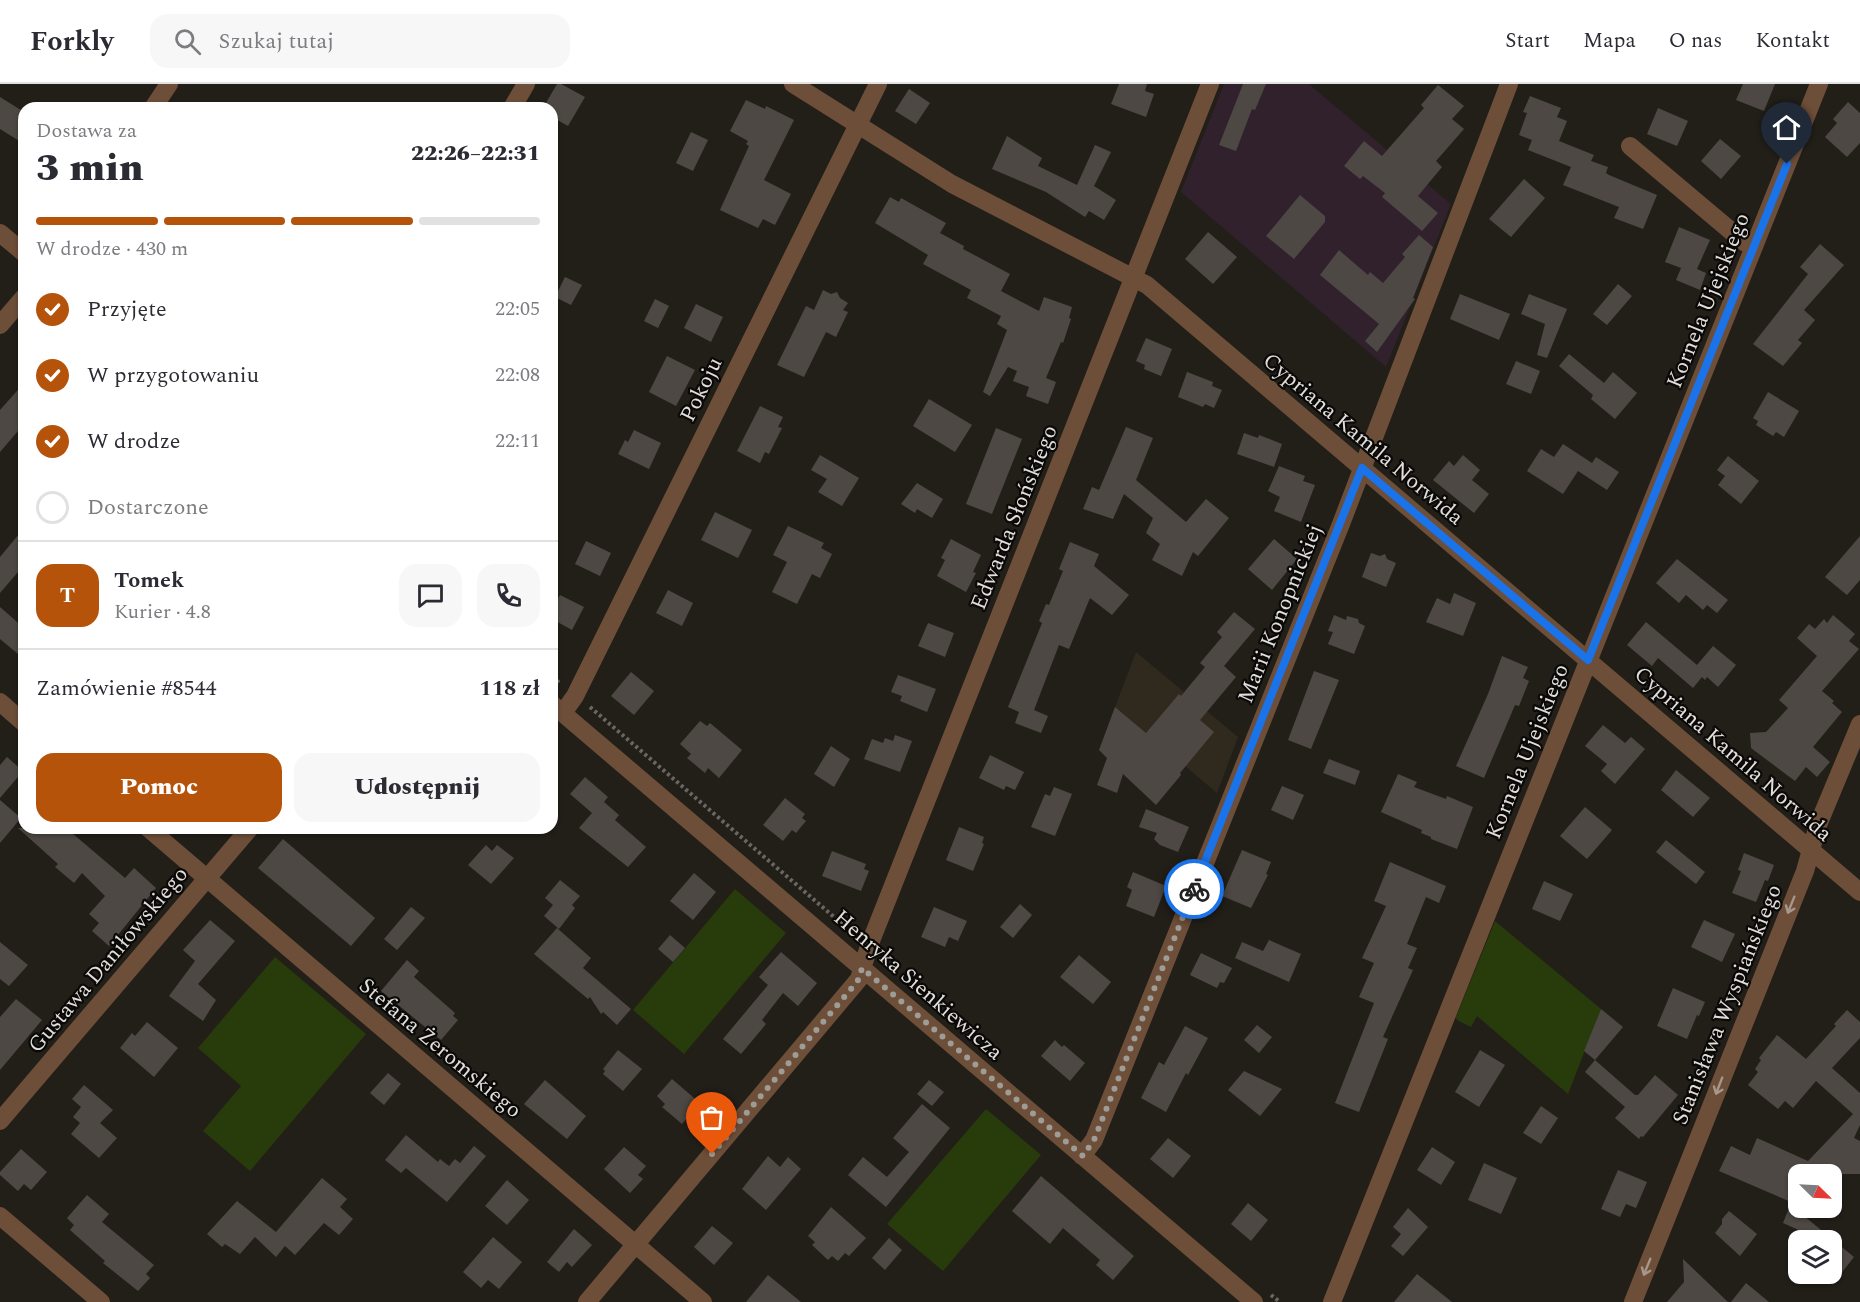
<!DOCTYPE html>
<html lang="pl">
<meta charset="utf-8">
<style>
:root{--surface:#fff;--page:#f7f7f7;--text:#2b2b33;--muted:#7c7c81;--line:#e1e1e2;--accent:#b45309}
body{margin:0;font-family:Spectral,serif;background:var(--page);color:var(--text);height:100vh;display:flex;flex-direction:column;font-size:22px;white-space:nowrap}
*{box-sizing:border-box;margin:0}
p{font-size:20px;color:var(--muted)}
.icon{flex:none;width:33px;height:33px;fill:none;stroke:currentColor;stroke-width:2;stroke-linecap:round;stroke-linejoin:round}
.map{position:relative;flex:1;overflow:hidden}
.details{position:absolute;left:18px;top:18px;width:540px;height:732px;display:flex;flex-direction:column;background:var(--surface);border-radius:18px;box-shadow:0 2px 4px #0004}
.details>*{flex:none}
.needle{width:39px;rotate:114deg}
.tools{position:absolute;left:1788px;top:1080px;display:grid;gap:12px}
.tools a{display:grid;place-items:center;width:54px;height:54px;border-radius:12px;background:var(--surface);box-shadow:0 2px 4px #0004;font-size:30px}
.pin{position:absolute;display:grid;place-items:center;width:51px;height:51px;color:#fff;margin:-62px -26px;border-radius:50% 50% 50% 0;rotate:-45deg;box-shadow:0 0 6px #0007}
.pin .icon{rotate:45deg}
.courier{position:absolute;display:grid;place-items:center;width:60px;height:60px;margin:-30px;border:4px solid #1a73e8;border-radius:50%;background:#fff;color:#222;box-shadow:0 2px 8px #0007}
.head em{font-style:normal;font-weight:800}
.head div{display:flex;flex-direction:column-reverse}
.head{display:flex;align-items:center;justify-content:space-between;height:102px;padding:0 18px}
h1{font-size:39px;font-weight:800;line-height:45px}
.bar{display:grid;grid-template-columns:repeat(4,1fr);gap:9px 6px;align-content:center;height:72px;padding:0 18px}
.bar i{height:8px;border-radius:4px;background:var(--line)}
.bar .current{background:var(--accent)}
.bar p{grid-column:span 4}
.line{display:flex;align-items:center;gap:15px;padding:0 18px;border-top:2px solid var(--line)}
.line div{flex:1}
.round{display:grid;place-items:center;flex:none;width:63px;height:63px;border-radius:18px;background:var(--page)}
ol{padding:0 18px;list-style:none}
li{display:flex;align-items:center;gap:18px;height:66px}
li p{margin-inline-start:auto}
li .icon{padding:6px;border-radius:50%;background:var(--accent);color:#fff;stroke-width:4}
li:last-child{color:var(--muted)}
li i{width:33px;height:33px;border:3px solid var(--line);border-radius:50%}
.action{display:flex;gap:12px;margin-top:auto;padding:12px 18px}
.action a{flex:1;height:69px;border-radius:18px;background:var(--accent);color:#fff;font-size:24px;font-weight:800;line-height:69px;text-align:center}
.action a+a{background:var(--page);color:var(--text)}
header{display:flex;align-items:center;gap:36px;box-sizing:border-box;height:84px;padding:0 30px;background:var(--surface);border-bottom:2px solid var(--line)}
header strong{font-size:28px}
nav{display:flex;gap:33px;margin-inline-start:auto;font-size:21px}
.search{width:420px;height:54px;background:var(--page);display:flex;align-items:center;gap:15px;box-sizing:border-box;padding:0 21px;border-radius:18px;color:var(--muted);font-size:22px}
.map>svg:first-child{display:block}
</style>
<header>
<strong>Forkly</strong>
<div class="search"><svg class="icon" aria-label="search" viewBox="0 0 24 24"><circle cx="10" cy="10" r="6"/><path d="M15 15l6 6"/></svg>Szukaj tutaj</div>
<nav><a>Start</a><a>Mapa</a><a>O nas</a><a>Kontakt</a></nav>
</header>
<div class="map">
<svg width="1860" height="1218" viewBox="0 0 1860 1218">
<rect width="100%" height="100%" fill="#221f19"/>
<path fill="#2f291e" d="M1136 568 1238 653 1217 709 1115 623Z"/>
<path fill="#30212c" d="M1224 0H1309L1451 120 1386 283 1181 108Z"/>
<path fill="#283b0b" d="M735 805 786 849 684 970 633 926Z
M1495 837 1601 925 1568 1010 1477 932 1471 943 1457 936 1456 933Z
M275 873 366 950 250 1087 203 1047 241 1002 198 964Z
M986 1025 1041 1071 943 1187 887 1140Z"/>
<path fill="#4d4843" d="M557 0H561L585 13 568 42 552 33V24H543Z
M1119 0H1147L1145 7 1154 10 1146 33 1111 20Z
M1243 0H1266L1255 26 1252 25 1236 67 1219 61Z
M1743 0H1775L1764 27 1736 16Z
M1438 1 1464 22 1452 35 1464 45 1436 77 1442 83 1418 112 1438 129 1422 147 1382 113 1385 109 1363 92 1360 95 1344 82 1364 57 1382 72 1424 24 1421 21Z
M909 5 930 19 916 40 895 27Z
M1530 12 1561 24 1557 33 1567 37 1559 57 1594 71 1591 77 1608 83 1606 89 1609 91 1657 111 1643 145 1614 134 1619 123 1563 101 1571 83 1528 66 1532 56 1519 51 1527 29 1523 28Z
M0 13 24 28V60L0 45Z
M746 16 765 25 766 22 794 36 764 96 791 110 775 141 763 135 758 144 720 126 749 62 746 60 748 57 730 47Z
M1848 18 1860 29V59L1847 73 1825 53 1837 39 1833 35Z
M1658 24 1688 37 1677 62 1647 50Z
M691 48 708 56 693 87 676 79Z
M1007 52 1042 74 1038 82 1077 101 1095 61 1111 68 1094 102 1116 116 1104 136 1089 127 1085 133 1046 108 992 85Z
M1720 55 1741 72 1721 95 1701 77Z
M1524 95 1545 114 1511 153 1489 135Z
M1300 111 1325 132V138L1294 175 1266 152Z
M890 113 899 118 901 114 946 139 940 149 964 162 963 165 1010 190 1001 207 1039 227 1044 213 1072 223 1069 234 1071 235 1063 259 1061 258 1046 294 1056 298 1048 320 1026 312 1029 303 1013 297 1017 287 1008 283 990 312 983 308 1007 246 997 240 1001 232 967 214 971 206 923 180 928 171 875 139Z
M1679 143 1710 156 1697 185 1706 189 1700 206 1676 196 1681 184 1665 178Z
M1208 148 1237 173 1213 200 1185 175Z
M1419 151 1433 163 1413 214 1415 215 1377 268 1365 257 1379 240 1320 191 1339 166 1368 191 1370 188 1383 199 1405 173 1402 170Z
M1820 160 1844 181 1804 226 1815 236 1798 256 1802 259 1783 282 1753 260 1808 190 1800 183Z
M565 193 582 201 571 221 555 213Z
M1618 200 1632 212 1607 241 1593 230Z
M823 206 831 210 837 208 840 214 848 219 843 226 848 228 836 253 826 248 804 293 777 281 806 222 814 226Z
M1460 210 1510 230 1499 256 1450 235Z
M1529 210 1567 225 1547 274 1537 271 1545 240 1521 230Z
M655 215 669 222 658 244 644 237Z
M696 220 723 233 711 258 684 244Z
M1146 254 1172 265 1161 292 1144 285 1145 281 1136 277Z
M1569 270 1604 299 1613 288 1637 309 1615 335 1591 315 1593 311 1559 282Z
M667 272 695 286 676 322 649 308Z
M1516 277 1540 287 1531 310 1506 300Z
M1187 288 1213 298 1212 302 1222 306 1214 324 1205 320 1203 323 1178 313Z
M24 299V340L0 368V326Z
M1768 308 1799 327 1784 353 1776 348 1773 352 1756 341 1758 337 1753 334Z
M929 315 972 341 955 368 913 342Z
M760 322 783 333 778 343 782 344 769 370 765 368 760 379 737 367Z
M1126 343 1153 354 1136 396 1186 438 1206 415 1229 434 1198 472 1193 468 1182 492 1152 476 1160 460 1146 449 1153 434 1124 410 1113 435 1083 425 1092 403 1099 406Z
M996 344 1022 355 992 430 966 420Z
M634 346 661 359 649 385 618 370 625 356 628 358Z
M1244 349 1258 354 1259 351 1282 360 1274 383 1237 370Z
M1563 360 1592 379 1596 373 1619 388 1607 406 1578 387 1563 410 1527 387 1541 365 1554 373Z
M820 371 859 394 842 422 818 408 827 395 811 386Z
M1463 371 1480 386 1472 396 1489 410 1474 429 1433 396 1449 377 1454 382Z
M1728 372 1759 397 1741 420 1718 401 1725 392 1717 386Z
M1279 382 1305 392 1303 397 1315 401 1301 438 1274 427 1280 413 1268 407Z
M917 399 943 415 932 434 917 425 915 429 901 420Z
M715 428 752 446 738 474 701 456Z
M788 442 824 459 821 464 832 470 820 494 812 490 797 520 772 508 787 478 773 471Z
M24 444V481L0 509V473Z
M1860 452V496L1847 511 1825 493Z
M951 455 981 471 973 488 976 489 966 508 937 492 945 476 941 474Z
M1274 455 1297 475 1272 506 1248 485Z
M586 457 611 469 600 492 575 480Z
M1070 458 1099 470 1094 482 1129 511 1112 531 1090 514 1069 565 1059 561 1034 626 1048 632 1041 649 1015 639 1019 628 1008 623 1042 539 1039 537 1046 520 1049 521 1063 487 1059 485Z
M1371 469 1380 472 1385 470 1387 475 1396 479 1386 503 1362 493Z
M1677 475 1728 516 1717 529 1707 521 1703 526 1686 511 1679 519 1656 499Z
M668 506 693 519 682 542 656 529Z
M1454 509 1476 519 1463 552 1426 538 1437 514 1450 520Z
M560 511 584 523 572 546 552 535V525Z
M0 523 24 544V575L0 555Z
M1234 528 1255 545 1224 582 1236 593 1200 636 1214 648 1180 689 1181 691 1156 721 1123 690 1117 709 1097 701 1107 674 1099 666 1115 623 1146 649 1179 610 1181 612 1205 583 1200 579 1222 553 1217 548Z
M1334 531 1346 536 1347 532 1358 535 1359 539 1365 542 1354 570 1328 560 1333 548 1328 547Z
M1833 531 1855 550 1849 557 1859 565 1822 607 1834 617 1832 619 1842 628 1813 663 1830 678 1817 693 1806 683 1795 697 1751 664 1750 649 1766 648 1788 624 1779 616 1817 572 1797 554 1809 540 1815 545 1824 535 1827 539Z
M1646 538 1697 581 1713 562 1736 581 1718 603 1707 593 1705 596 1702 593 1693 604 1658 574 1652 582 1627 561Z
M928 539 954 549 945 573 918 562Z
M1502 572 1528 583 1523 594 1529 597 1519 622 1515 621 1484 694 1456 682 1488 610Z
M1314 587 1339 596 1311 665 1288 656Z
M631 588 654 607 634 631 611 612Z
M898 591 936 605 927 628 900 617 902 612 891 608Z
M700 637 707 642 710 639 742 666 719 694 708 684 705 689 687 674 691 670 680 660Z
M1603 641 1625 659 1631 653 1645 665 1615 700 1601 687 1607 680 1585 662Z
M895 651 912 657 900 688 864 675 872 655 883 659 885 654 893 657Z
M831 662 850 675 834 703 814 690Z
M990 671 1024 688 1015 706 1006 702 1004 706 979 694Z
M7 673 23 687 0 714V681Z
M1329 675 1360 687 1355 701 1323 689Z
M1676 686 1710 714 1693 733 1661 706Z
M1398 690 1417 698 1414 703 1446 715 1447 712 1473 723 1457 765 1431 755V753L1421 749 1422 746 1381 728Z
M585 693 608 713 604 718 619 731 615 736 646 763 628 783 579 744 592 729 570 710Z
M1282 702 1304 711 1293 736 1271 726Z
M1054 703 1072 710 1055 752 1031 743 1045 710 1050 712Z
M785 714 805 730 802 734 806 737 796 749 792 746 783 757 763 741Z
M0 716 21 734 0 759Z
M1585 723 1612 746 1587 775 1560 752Z
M1146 725 1189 743 1178 768 1160 761 1154 755 1157 749 1139 743Z
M959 743 984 753 982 759 984 760 973 787 946 776Z
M18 744H66L125 794 134 784 156 804 109 862 92 847 99 839 89 830 105 812 82 789 74 799 55 783 58 780Z
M283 755 375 834 351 862 258 784Z
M1666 756 1705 788 1696 800 1656 768Z
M486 761 492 767 497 761 514 774 491 800 468 781Z
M1242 766 1271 778 1266 790 1268 791 1251 824 1222 812Z
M832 767 866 780 864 785 869 787 861 807 822 792Z
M1744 769 1774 781 1768 797 1765 796 1756 818 1732 809 1741 787 1738 786Z
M1390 778 1446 802 1439 819 1426 813 1407 860 1417 864 1408 884 1413 886 1383 953 1388 955 1359 1028 1335 1019 1374 919 1359 913 1374 879 1362 874 1386 822 1374 817Z
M1133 788 1166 802 1154 833 1126 822 1132 806 1127 803Z
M694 789 716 808 693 836 670 817Z
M560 796 580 812 572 821 575 824 559 845 544 832 553 821 545 814Z
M1544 797 1573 810 1560 837 1532 825Z
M1020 820 1032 831 1013 854 1000 843Z
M411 823 425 834 397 866 384 855Z
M934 823 967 837 958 857 949 853 945 863 921 853Z
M210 836 235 857 198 900 216 916 203 937 169 912 195 877 183 866Z
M1704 836 1735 850 1722 878 1691 863Z
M557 844 591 874 583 884 631 925 617 941 603 928 601 930 590 913 588 915 534 870Z
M670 851 685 864 673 878 658 865Z
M1269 856 1301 870 1289 898 1235 874 1242 858 1263 867Z
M0 858 28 881 9 902 0 895Z
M781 868 817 899 798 922 783 909 762 936 766 940 741 970 723 955 768 901 759 893Z
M1201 869 1232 884 1224 899 1220 898 1217 904 1190 891Z
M1079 871 1111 898 1093 920 1060 893Z
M407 876 419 887 414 893 455 929 453 932 458 936 441 956 381 907Z
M1673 904 1705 918 1699 932 1697 931 1687 955 1657 942Z
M16 915 42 936 0 986V933Z
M1601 925 1623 943 1595 976 1584 967Z
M1847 926 1860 938V954L1832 984 1860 1009V1041L1854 1054 1860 1057V1090H1798V1121L1719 1087 1731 1062 1750 1071 1757 1054 1808 1077 1853 1030 1816 997 1793 1024 1785 1017 1778 1025 1748 1001 1758 988 1755 985 1761 976 1759 974 1777 951 1806 975 1836 942 1834 940Z
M147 938 178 964 154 993 120 964 132 949 135 952Z
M1257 941 1272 953 1259 969 1244 956Z
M1185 942 1208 954 1188 991 1186 989 1166 1028 1141 1014 1159 978 1164 981Z
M1055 956 1062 963 1064 961 1085 979 1070 997 1041 972Z
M618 966 642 985 623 1007 603 990 605 987 603 985Z
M1480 966 1505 981 1479 1023 1455 1008Z
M1595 976 1635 1011H1638L1655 991 1678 1011 1643 1053 1641 1052 1639 1055 1615 1034 1625 1023 1585 988Z
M1244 987 1282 1005 1260 1032 1228 1006Z
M388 989 401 1000 384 1021 370 1009Z
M672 995 700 1019 682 1040 662 1023 665 1020 657 1012Z
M545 996 586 1032 567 1055 524 1020Z
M929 996 944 1008 932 1022 917 1010Z
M84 1001 113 1026 100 1039 117 1054 99 1074 71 1050 80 1039 73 1033 81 1023 72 1015Z
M922 1020 950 1044 886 1123 848 1091 863 1073 887 1093 909 1068 893 1054Z
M1541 1022 1558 1034 1541 1060 1523 1049Z
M406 1051 438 1078 440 1075 449 1082 455 1075 460 1079 474 1062 486 1072 447 1118 406 1084 401 1089 385 1076Z
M1168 1054 1191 1072 1173 1094 1150 1075Z
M624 1063 646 1082 638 1091 643 1095 630 1109 604 1085Z
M1432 1063 1455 1078 1441 1101 1417 1086Z
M21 1065 47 1088 31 1106 24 1100 18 1107 0 1091V1088Z
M768 1072 780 1083 788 1073 801 1085 766 1126 742 1105Z
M1484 1079 1517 1094 1501 1130 1468 1116Z
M1618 1086 1647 1098 1636 1124 1626 1120 1620 1133 1601 1125Z
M1041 1092 1134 1172 1113 1196 1096 1181 1100 1176 1063 1144 1050 1160 1012 1127Z
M322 1094 347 1115 340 1123 353 1135 339 1151 324 1139 295 1171 285 1162 276 1173 255 1153 240 1170 225 1160 222 1163 207 1150 237 1117 276 1148Z
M507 1096 529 1116 507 1141 485 1122Z
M87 1111 109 1130 102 1138 154 1181 146 1190 150 1194 138 1207 103 1179 105 1177 70 1146 74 1141 67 1134Z
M1248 1119 1268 1136 1251 1157 1231 1140Z
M831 1123 866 1154 849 1172 845 1169 838 1177 832 1172 828 1176 812 1161 815 1158 808 1152Z
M1408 1124 1428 1143 1403 1172 1391 1162 1401 1150 1393 1143Z
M1789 1124H1808L1804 1132 1854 1173 1832 1201V1156H1821L1783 1139Z
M1729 1127 1757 1150 1740 1172 1715 1149 1722 1140V1135Z
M712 1142 733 1159 714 1181 694 1163Z
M574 1145 592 1161 572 1183 567 1178 559 1188 547 1178Z
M493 1153 522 1178 499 1205 488 1196 481 1204 463 1188Z
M889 1154 902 1166 885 1186 872 1174Z
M1683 1175 1728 1218H1667L1684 1198Z
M1417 1190 1452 1218H1394Z
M768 1191 801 1218H746Z
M1746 1199 1769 1218H1731Z"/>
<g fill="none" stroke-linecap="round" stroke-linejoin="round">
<path stroke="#6a6762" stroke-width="4" stroke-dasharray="3 3" stroke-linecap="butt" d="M552 593 561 600
M590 623 855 851
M1271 1211 1280 1218"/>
<path stroke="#6d4e38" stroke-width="18" d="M793 0 952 100 1147 201 1860 808
M153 24 169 0
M512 24 526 0
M1630 62 1744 158 1754 163
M0 149 24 169
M0 241 24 213
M0 618 24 639
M552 620 1254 1218
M563 629 575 612 878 0
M148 744 703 1218
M0 1037 250 744
M1082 1072 1094 1056 1341 440 1509 0
M0 1132 101 1218
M587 1218 859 895 869 862 1210 0
M1332 1218 1819 0
M1633 1218 1805 787 1818 741 1860 640"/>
</g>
<defs><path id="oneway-shaft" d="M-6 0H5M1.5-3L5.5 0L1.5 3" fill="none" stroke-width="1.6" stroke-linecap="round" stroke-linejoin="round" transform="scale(1.5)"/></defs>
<g stroke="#a7968a">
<use href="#oneway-shaft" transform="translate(1791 821) rotate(112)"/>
<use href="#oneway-shaft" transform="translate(1719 1002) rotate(111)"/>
<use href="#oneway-shaft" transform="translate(1647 1183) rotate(112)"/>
</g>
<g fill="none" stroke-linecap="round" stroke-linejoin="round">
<path stroke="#9e9c97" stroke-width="6" stroke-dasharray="0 10.8" d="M712 1070 851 905 859 895 862 884 1083 1072 1094 1056 1194 805"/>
<path stroke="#1a73e8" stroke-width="8" d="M1194 805 1362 384 1588 576 1787 80"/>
</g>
<g text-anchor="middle" stroke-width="4.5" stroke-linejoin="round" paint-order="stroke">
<g font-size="22" fill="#e1dfdb" stroke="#0a0907">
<text transform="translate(1707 216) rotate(-68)" y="8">Kornela Ujejskiego</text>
<text transform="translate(700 305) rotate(-64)" y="8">Pokoju</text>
<text transform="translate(1364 354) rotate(40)" y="8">Cypriana Kamila Norwida</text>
<text transform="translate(1013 433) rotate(-68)" y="8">Edwarda Słońskiego</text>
<text transform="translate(1279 529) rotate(-68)" y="8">Marii Konopnickiej</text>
<text transform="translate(1526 667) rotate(-68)" y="8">Kornela Ujejskiego</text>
<text transform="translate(1734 669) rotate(41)" y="8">Cypriana Kamila Norwida</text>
<text transform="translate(107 875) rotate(-50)" y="8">Gustawa Daniłowskiego</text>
<text transform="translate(919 900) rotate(41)" y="8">Henryka Sienkiewicza</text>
<text transform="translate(1726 920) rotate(-68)" y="8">Stanisława Wyspiańskiego</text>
<text transform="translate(441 963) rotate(40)" y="8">Stefana Żeromskiego</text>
</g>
</g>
</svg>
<div class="tools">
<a><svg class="needle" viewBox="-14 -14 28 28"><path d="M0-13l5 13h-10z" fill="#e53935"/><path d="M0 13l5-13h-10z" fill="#7c7c81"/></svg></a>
<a><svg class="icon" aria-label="layers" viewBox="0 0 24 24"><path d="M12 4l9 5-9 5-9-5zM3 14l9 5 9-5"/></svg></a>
</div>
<div class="pin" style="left:712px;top:1070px;background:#ea580c"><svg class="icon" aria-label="bag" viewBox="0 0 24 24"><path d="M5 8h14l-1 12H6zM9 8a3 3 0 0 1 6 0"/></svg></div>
<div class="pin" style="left:1787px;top:80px;background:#1f2937"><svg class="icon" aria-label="home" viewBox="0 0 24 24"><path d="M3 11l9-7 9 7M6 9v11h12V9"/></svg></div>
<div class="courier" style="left:1194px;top:805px"><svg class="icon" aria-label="bike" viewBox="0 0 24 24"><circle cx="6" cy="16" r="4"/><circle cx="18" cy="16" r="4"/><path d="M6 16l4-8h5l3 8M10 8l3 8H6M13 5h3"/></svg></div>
<section class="details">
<div class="head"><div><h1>3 min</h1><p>Dostawa za</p></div><em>22:26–22:31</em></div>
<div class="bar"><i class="current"></i><i class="current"></i><i class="current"></i><i></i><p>W drodze · 430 m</p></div>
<ol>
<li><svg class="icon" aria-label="check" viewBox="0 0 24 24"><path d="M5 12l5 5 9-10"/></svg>Przyjęte<p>22:05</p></li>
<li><svg class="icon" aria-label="check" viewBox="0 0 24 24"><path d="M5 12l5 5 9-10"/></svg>W przygotowaniu<p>22:08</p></li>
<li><svg class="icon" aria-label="check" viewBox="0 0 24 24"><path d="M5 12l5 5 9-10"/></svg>W drodze<p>22:11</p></li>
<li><i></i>Dostarczone</li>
</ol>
<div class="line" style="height:108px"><b class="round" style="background:var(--accent);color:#fff">T</b><div><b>Tomek</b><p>Kurier · 4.8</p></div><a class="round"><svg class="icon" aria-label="chat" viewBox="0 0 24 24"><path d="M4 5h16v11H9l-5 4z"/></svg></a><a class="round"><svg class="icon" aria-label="phone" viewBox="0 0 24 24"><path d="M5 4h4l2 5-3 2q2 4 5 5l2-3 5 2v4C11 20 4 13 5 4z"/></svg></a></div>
<div class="line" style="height:78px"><div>Zamówienie #8544</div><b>118 zł</b></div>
<div class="action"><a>Pomoc</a><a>Udostępnij</a></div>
</section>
</div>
